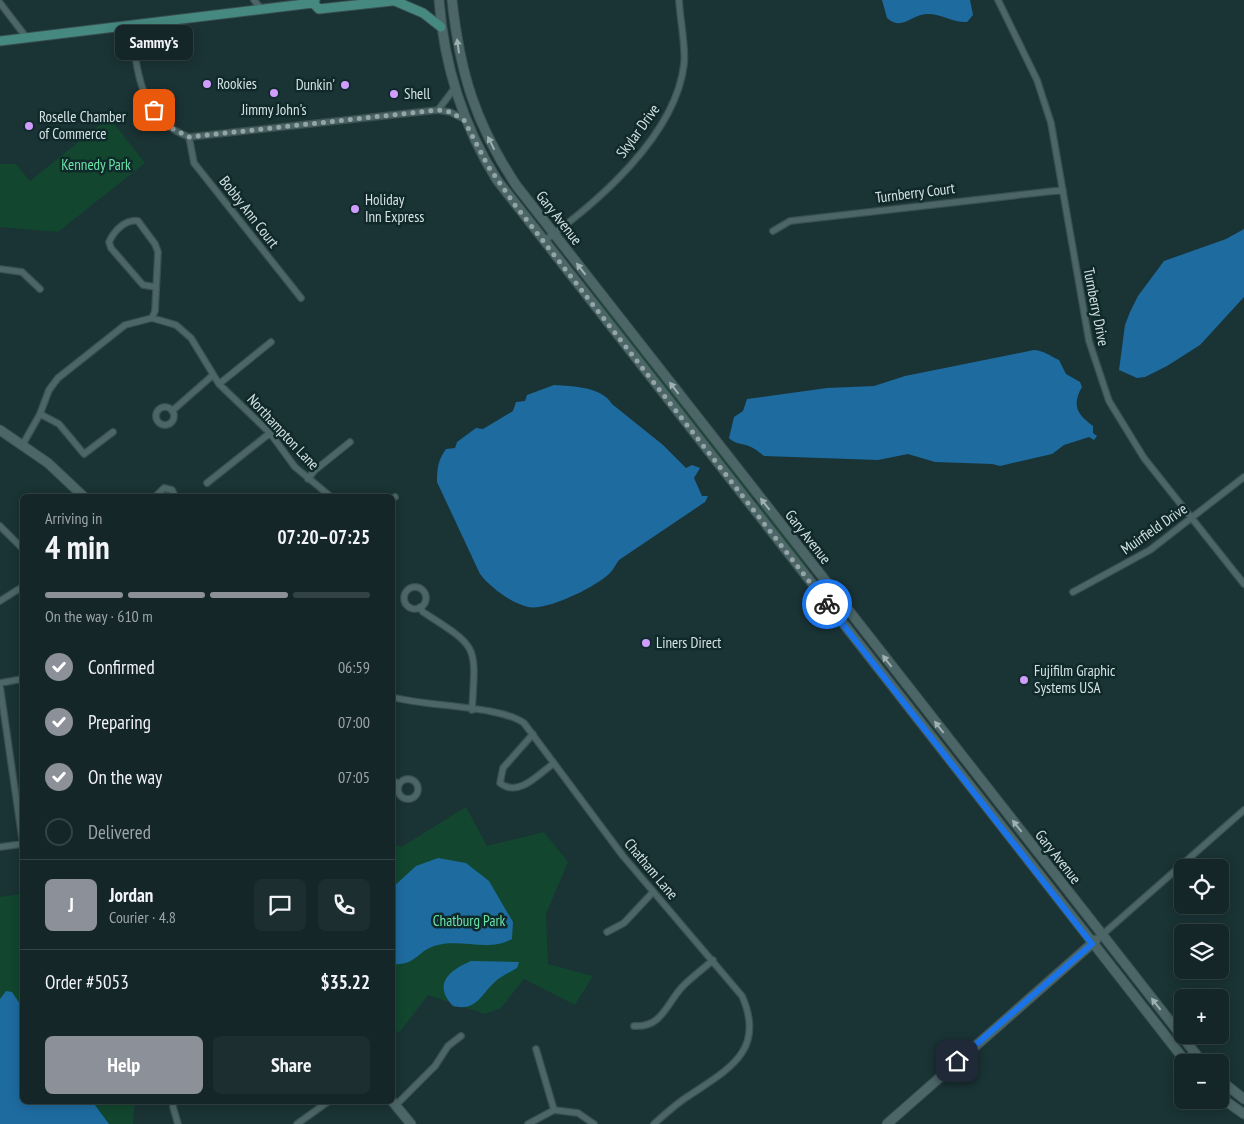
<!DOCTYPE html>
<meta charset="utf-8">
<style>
:root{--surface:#142628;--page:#1d2e30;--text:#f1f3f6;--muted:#9da5a8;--line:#334345;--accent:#8c9099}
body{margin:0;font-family:"PT Sans Narrow",sans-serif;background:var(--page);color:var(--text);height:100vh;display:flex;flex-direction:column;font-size:19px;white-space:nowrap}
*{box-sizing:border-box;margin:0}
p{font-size:16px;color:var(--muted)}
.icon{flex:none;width:28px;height:28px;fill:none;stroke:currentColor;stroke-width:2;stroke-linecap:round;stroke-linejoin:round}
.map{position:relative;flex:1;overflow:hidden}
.side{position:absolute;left:20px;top:494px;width:375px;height:610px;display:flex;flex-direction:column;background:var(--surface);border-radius:8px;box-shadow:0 2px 12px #0003,0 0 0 1px var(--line)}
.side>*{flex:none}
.tools{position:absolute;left:1174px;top:859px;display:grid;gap:10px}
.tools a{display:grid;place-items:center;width:55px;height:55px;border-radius:8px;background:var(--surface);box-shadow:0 2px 12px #0003,0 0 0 1px var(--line);font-size:25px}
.pin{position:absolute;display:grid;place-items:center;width:42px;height:42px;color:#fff;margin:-21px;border-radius:10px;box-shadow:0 2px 8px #0006}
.courier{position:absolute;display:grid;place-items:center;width:50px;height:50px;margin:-25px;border:4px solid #1a73e8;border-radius:50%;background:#fff;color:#222;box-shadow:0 1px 6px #0007}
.bubble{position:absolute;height:35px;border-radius:8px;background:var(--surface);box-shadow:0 2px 12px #0003,0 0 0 1px var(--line);font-size:16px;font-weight:800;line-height:35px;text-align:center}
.head em{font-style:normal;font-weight:800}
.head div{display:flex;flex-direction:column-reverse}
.head{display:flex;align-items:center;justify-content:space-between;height:85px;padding:0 25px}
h1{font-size:32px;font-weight:800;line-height:38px}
.bar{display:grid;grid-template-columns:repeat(4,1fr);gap:8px 5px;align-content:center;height:60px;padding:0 25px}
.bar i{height:6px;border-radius:4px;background:var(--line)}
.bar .selected{background:var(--accent)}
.bar p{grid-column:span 4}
.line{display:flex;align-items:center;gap:12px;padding:0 25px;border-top:1px solid var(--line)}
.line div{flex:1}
.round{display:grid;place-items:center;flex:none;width:52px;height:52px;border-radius:8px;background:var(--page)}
ol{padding:0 25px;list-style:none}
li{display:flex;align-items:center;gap:15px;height:55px}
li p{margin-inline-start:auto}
li .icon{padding:5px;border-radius:50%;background:var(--accent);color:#fff;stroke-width:4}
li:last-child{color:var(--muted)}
li i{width:28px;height:28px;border:2px solid var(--line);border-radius:50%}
.action{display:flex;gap:10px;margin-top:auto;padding:10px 25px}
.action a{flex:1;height:58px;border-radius:8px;background:var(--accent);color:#fff;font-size:20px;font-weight:800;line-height:58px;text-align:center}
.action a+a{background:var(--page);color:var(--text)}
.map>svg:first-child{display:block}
</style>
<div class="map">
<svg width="1244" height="1124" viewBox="0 0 1244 1124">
<rect width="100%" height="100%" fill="#1a3335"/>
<path fill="#12462e" d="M109 117 145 163 58 232 0 227V164H16L30 181Z
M571 267 605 307 754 497 751 499Z
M758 502 805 562 811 576 755 504Z
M466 807 487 846 544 832 568 862 546 914 548 964 593 976 575 1005 524 979 501 1008 485 1014 428 995 399 1033 392 1026V844L401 847Z
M20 885H22V1101H135L133 1124H0V897L21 894Z"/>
<path fill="#1e6ba0" d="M882 0H970L973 15 967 22C953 23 942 14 928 14 912 13 903 32 887 18Z
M1244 229V297L1200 345 1167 366 1145 377 1137 378 1119 370 1125 325 1130 312 1138 296 1164 261 1226 239Z
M1034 350C1045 351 1050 356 1059 360L1066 374 1080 382 1082 387C1071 406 1078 415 1093 426V433L1097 436 1094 440 1089 437 1064 445 1052 454 1000 466 992 464 935 462 908 454 878 460 764 456C760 453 757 450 753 448 745 443 735 445 729 438L734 417 743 411 747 399 827 388 874 386 905 376Z
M554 385C573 386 602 387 612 404L663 445 686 468 692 465 700 468 694 478 702 496H708L705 502 619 560C616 564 613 570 610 573 596 587 547 611 528 607 511 603 490 587 480 574L437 482C437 469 438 460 446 449L455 448 457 442 476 428 483 429 513 411 516 402 525 401 527 395Z
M438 858 466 863 489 881 513 922 512 939C490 952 462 939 438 945 418 949 417 966 393 964V887L416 866Z
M471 961 519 962 517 968C511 972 503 975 497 980 481 993 478 1012 453 1006 432 984 450 970 471 961Z
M6 991 12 992 22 1007V1101H92L109 1124H0V999Z"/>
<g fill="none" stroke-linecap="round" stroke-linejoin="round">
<defs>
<path id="street" d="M254 0 262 10
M998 0 1037 80 1051 123 1089 341 1109 401 1144 458 1244 584
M0 3 26 37
M131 25C137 69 139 119 189 137L438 110 450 112 464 119
M438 110 454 89
M189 137 194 163 301 298
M773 231 790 221 1063 190
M544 241C598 202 676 135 684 64 686 46 680 20 679 0
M0 269 22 272 40 289
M152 318 155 311 158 252 155 244 138 221C125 219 114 231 109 242L111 248 143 285 156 287
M219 384 271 342
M156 416a9 9 0 1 1 18 0a9 9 0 1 1-18 0Z
M172 411 213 375
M40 414 59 424 84 454 113 432
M23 444 40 414 49 390 58 378 125 325 152 318 176 325 191 338 219 384 270 433 295 467 330 496
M308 479 314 471 350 442
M207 483 270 433
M156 496 164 488 172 490 175 496
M392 499 395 497
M0 526 22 548
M404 598a11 11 0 1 1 22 0a11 11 0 1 1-22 0Z
M1073 592 1150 550 1244 477
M0 601 22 587
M420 607 423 612C479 648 476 644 472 710
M0 683 22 679
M0 686 22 838
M392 697C427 707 498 705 524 723L623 856 742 996C766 1050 729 1069 690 1095 677 1103 665 1114 654 1124
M533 734 503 768 500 783C518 798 539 774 554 763
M398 789a10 10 0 1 1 20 0a10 10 0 1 1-20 0Z
M392 780 399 784
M0 847 22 844
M607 932 624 923 653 892
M1102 935 1244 810
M634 1026C662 1028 666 1004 683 986 692 977 703 969 713 960
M536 1049 554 1110
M174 1101 173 1107 178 1124
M396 1105 435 1066 448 1046 461 1036
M297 1124 329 1101
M528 1124 554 1110 578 1113 594 1124"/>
<path id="secondary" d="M439 0C444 66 462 124 497 180L1186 1062
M452 0C460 73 475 123 516 185L1202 1062
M0 430 48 463 83 496
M1220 1080 1244 1099
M1220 1097 1244 1114
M392 1101 411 1124
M887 1124 1096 940"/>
<path id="primary" d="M395 1 423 13 441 27
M313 3 319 9 401 0
M0 41 313 3 315 0"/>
</defs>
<use href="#street" stroke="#394f50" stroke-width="8"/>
<use href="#secondary" stroke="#394f50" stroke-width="11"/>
<use href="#primary" stroke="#394f50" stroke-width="11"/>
<use href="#street" stroke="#4c6668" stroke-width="5.5"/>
<use href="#secondary" stroke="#4c6668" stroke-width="9"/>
<use href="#primary" stroke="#458980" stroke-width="9"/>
</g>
<defs><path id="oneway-solid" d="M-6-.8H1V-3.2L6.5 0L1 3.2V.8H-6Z" transform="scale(1.25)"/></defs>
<g fill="#9eb0b2">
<use href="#oneway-solid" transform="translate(458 46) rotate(-98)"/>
<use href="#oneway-solid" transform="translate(491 143) rotate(-117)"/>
<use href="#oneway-solid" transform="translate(581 269) rotate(-128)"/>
<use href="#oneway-solid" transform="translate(674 388) rotate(-128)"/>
<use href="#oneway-solid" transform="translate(765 504) rotate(-128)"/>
<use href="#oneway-solid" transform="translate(887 661) rotate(-128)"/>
<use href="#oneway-solid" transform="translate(939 727) rotate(-128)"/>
<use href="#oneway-solid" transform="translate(1017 826) rotate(-128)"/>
<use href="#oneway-solid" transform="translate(1156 1004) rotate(-128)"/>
</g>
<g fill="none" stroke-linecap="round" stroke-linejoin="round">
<path stroke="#93a5a6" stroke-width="5" stroke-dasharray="0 9" d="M154 110 173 129 189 137 438 110 450 112 464 120 488 166 515 205 827 604"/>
<path stroke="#1a73e8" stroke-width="6" d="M827 604 1092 944 957 1061"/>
</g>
<g fill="#d09dff" stroke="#10292b" stroke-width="2">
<circle cx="207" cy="84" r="5"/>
<circle cx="345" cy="85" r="5"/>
<circle cx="274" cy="93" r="5"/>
<circle cx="394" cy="94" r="5"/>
<circle cx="29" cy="126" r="5"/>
<circle cx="355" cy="209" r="5"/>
<circle cx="646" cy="643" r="5"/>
<circle cx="1024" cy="680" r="5"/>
</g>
<g text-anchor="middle" stroke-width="5" stroke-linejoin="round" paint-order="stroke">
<g font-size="15" fill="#d4e2e3" stroke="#10292b" text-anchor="start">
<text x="217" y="89">Rookies</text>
<text x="335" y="90" text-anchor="end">Dunkin'</text>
<text x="404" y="99">Shell</text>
<text x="274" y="115" text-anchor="middle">Jimmy John's</text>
<text x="39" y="122">Roselle Chamber<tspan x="39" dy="17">of Commerce</tspan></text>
<text x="365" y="205">Holiday<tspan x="365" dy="17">Inn Express</tspan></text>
<text x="656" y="648">Liners Direct</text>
<text x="1034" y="676">Fujifilm Graphic<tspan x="1034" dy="17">Systems USA</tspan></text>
</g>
<g font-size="15" fill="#d4e2e3" stroke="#10292b">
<text transform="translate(638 131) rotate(-54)" y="5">Skylar Drive</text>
<text transform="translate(915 193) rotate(-7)" y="5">Turnberry Court</text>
<text transform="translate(249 212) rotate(52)" y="5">Bobby Ann Court</text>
<text transform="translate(559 218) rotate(52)" y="5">Gary Avenue</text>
<text transform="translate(1096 307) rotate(79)" y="5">Turnberry Drive</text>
<text transform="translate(283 432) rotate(47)" y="5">Northampton Lane</text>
<text transform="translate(1154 529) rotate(-35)" y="5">Muirfield Drive</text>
<text transform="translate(808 537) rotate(52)" y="5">Gary Avenue</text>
<text transform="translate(1058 857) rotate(52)" y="5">Gary Avenue</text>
<text transform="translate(651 869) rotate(50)" y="5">Chatham Lane</text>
</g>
<g font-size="15" fill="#6ae3a6" stroke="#10292b">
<text x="96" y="170">Kennedy Park</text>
<text x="469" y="926">Chatburg Park</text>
</g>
</g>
</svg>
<div class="tools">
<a><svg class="icon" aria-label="locate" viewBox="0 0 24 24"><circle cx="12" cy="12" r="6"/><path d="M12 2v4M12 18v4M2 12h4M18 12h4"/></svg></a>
<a><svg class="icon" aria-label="layers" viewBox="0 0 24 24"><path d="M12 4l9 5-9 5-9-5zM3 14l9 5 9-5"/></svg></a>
<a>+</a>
<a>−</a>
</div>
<div class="pin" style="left:154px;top:110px;background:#ea580c"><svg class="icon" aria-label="bag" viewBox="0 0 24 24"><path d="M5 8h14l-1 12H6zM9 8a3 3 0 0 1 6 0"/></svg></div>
<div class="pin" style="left:957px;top:1061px;background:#1f2937"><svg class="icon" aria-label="home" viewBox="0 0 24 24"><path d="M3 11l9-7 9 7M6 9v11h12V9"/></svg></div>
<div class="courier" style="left:827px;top:604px"><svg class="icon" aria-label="bike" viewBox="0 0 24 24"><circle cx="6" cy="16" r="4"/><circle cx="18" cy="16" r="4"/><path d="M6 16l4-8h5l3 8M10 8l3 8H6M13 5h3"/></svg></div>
<div class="bubble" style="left:115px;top:25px;width:78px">Sammy’s</div>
<section class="side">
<div class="head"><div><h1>4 min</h1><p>Arriving in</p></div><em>07:20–07:25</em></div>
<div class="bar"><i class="selected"></i><i class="selected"></i><i class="selected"></i><i></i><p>On the way · 610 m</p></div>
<ol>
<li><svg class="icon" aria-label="check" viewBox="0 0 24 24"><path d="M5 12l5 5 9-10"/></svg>Confirmed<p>06:59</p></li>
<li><svg class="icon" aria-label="check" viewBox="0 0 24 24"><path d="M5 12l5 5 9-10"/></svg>Preparing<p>07:00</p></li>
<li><svg class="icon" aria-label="check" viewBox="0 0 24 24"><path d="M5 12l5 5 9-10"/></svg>On the way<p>07:05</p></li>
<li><i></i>Delivered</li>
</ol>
<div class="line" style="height:90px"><b class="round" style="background:var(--accent);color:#fff">J</b><div><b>Jordan</b><p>Courier · 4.8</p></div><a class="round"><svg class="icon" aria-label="chat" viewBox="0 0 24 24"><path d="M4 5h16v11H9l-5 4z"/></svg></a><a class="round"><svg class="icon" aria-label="phone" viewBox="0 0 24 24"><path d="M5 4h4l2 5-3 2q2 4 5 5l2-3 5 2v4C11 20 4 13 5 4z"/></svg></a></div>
<div class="line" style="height:65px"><div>Order #5053</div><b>$35.22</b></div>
<div class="action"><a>Help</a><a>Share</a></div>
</section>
</div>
